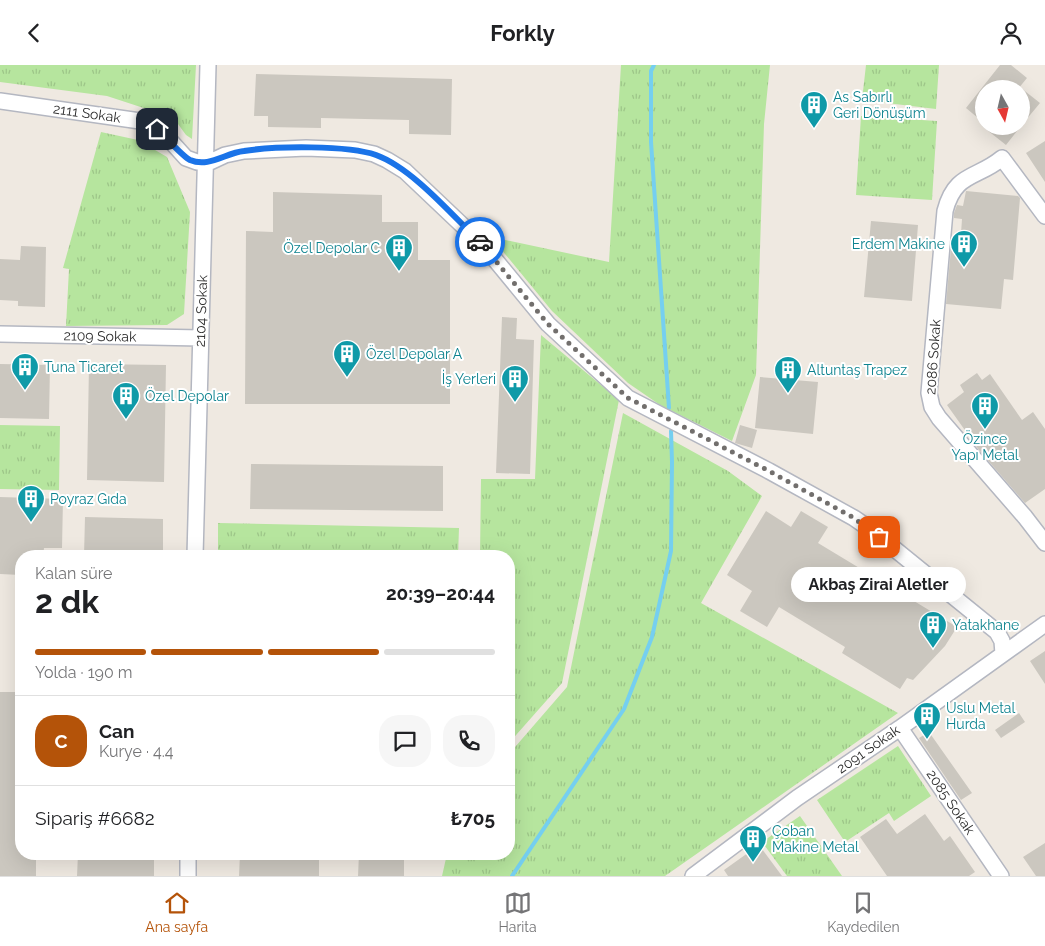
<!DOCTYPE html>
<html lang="tr">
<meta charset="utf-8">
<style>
:root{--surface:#fff;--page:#f6f6f6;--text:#202124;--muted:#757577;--line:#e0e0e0;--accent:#b45309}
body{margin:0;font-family:Raleway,sans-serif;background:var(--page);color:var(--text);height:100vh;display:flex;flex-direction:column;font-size:19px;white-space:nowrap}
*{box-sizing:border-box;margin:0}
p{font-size:16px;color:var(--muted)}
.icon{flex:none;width:28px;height:28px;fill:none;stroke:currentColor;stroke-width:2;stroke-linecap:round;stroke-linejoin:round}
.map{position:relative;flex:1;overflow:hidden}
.details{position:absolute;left:15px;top:485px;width:500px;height:310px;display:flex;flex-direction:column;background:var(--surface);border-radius:20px;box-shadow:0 5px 20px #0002}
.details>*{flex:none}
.needle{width:32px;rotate:172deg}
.buttons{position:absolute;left:975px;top:15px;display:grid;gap:10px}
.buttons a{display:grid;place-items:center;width:55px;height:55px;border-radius:50%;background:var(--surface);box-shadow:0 5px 20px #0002;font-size:25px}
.pin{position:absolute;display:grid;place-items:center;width:42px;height:42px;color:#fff;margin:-21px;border-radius:10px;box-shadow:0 2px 8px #0006}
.courier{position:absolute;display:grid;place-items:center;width:50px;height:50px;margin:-25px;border:4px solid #1a73e8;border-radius:50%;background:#fff;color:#222;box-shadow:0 1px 6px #0007}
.bubble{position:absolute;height:35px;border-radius:18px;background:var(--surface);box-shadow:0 5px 20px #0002;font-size:16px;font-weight:700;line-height:35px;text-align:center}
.head em{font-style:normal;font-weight:700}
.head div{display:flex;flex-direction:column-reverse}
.head{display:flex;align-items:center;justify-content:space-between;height:85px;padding:0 20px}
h1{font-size:32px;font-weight:700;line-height:38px}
.bar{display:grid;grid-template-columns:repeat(4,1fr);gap:8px 5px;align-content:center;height:60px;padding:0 20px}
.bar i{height:6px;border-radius:4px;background:var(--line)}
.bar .selected{background:var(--accent)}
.bar p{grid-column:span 4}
.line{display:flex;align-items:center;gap:12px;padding:0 20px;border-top:1px solid var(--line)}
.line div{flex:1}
.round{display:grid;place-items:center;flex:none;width:52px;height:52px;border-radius:20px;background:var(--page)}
header{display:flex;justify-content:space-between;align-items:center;height:65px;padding:0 20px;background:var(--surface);font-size:22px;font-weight:700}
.dock{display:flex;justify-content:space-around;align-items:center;height:70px;border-top:1px solid var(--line);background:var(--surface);font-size:14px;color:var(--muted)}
.dock a{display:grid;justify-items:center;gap:2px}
.dock .selected{color:var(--accent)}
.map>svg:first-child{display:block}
</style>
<header><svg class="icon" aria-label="back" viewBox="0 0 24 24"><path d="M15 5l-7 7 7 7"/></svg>Forkly<svg class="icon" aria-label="person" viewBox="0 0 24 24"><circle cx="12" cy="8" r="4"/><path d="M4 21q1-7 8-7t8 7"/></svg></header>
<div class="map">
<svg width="1045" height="811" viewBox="0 0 1045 811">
<defs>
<pattern id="grass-tufts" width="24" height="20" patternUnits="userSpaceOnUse" patternTransform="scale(1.25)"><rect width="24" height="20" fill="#b6e59e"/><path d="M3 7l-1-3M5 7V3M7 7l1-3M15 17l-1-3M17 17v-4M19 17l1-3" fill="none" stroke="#9dc588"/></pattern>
</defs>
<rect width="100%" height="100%" fill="#efe9e1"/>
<path fill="url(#grass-tufts)" d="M0 0H196L192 74 186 70 178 59 165 50 107 31 0 17Z
M621 0H770L764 59 756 310 732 376 660 340 628 318 552 246 491 172 609 197Z
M866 0H939L936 44 862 35Z
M861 51 937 56 932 135 856 130Z
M101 67 138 75 167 92 190 147 184 249 167 260 66 261 69 204 63 203Z
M541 270 619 335 562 618 509 678V491H480L481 414H535Z
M623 348 728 406 762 431 701 538 898 648 665 811H442L447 789H509V689L567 622Z
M0 360 60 361 59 425 0 424Z
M218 458 459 463 458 491H218Z
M898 681 931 731 894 756 889 748 845 777 817 735Z
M800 751 842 811H787L762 777Z"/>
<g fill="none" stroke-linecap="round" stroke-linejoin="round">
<path stroke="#75cff0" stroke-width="4" d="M654 0 651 6V77L669 343
M512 811 624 644 652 572 671 486 672 397 671 366"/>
</g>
<path fill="#cbc7bf" d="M1000 0H1011L1027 13 1018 24H984V58L966 43Z
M256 9 452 14 451 70 409 69V55L321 53V63L268 62V51H254Z
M1021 23 1040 38 1021 61Z
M982 61H1021L1006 80Z
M1045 76V117L1026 88Z
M966 126 1018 131 1020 133 1013 215 1004 214 1001 244 946 239 951 183H960L962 154 954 153V148L957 140 963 141Z
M273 127 382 130V157H418V195H450V339H245L246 166 273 167Z
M871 156 918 160 912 236 864 232Z
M21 181 46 182 45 242 18 241V236L0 235V194L20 195Z
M502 252 517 253 516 274 534 275 530 409 496 408Z
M0 299 50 300 49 354 0 353Z
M89 299 166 300 164 417 87 415Z
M977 308 982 315 990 309 1022 355 1033 347 1045 364V424L1025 438 979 385 947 340 964 327 960 320Z
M760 312 818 317 813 369 755 363Z
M740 360 757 365 752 383 735 378Z
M251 399 443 401V446L250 444Z
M0 432 63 434 62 483H44L43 491H21V510L0 509Z
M766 446 791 462 801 446 828 462 818 478 957 562 945 581 913 615 907 613 900 624 842 588 845 582 779 542 767 562 740 546 752 526 727 510Z
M85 452 163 454V491H84Z
M1045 586V619L1030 596Z
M0 627H21V789H36V811H0Z
M1019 648 1025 657 1001 673 995 665Z
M929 667 972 728 961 735 919 673Z
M925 749 944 776 950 771 975 807 969 811H887L860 772 886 754 897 769Z
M1045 778V811H1036L1023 792Z
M759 780 782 811H728L724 805Z
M78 789H154V811H77Z
M240 789H319V811H239Z
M359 789H404V811H358Z"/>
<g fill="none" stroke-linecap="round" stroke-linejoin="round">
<defs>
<path id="street" d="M0 36 147 57 166 71 186 93 197 97H210L225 90 244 86 306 83 355 85 374 89 387 95 405 106 483 180 548 259 628 333 769 406 854 453 870 464 997 567 1002 576 1003 589
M1045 151 1002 93C977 114 955 107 945 146L929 328 932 342 939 353 1025 452 1045 478
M0 269 201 273
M195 491 208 0
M900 663 1001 811
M188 811V789
M693 811 797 733 900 663 1045 559"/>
</defs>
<use href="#street" stroke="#b4b7c1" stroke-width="18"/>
<use href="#street" stroke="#fff" stroke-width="15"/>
</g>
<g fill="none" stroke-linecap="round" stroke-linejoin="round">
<path stroke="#726f6d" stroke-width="5" stroke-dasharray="0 9" d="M480 177 548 259 628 333 769 406 854 453 879 472"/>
<path stroke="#1a73e8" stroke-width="6" d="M157 64C165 71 182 91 190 95 209 103 225 88 244 86 275 81 348 80 376 90 412 103 452 150 480 177"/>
</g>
<defs>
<symbol id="building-pin" viewBox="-11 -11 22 30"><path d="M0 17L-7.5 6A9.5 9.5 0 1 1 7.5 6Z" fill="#0f9aa8" stroke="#fff"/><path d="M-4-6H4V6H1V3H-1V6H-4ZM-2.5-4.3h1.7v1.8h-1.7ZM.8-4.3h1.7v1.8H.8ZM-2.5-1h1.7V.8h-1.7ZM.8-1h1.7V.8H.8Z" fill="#fff"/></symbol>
</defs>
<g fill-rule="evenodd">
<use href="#building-pin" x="798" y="24" width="32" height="43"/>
<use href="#building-pin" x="948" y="163" width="32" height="43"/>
<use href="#building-pin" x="383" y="167" width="32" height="43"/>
<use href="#building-pin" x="331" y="273" width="32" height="43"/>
<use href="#building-pin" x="9" y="286" width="32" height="43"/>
<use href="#building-pin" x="772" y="289" width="32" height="43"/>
<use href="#building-pin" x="499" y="298" width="32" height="43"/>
<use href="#building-pin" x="110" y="315" width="32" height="43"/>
<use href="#building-pin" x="969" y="325" width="32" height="43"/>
<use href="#building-pin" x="15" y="418" width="32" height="43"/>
<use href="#building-pin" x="917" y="544" width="32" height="43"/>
<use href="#building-pin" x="911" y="635" width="32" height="43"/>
<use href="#building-pin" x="737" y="758" width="32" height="43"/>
</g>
<g text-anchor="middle" stroke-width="4" stroke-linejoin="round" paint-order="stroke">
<g font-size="14" fill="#0d838f" stroke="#fff" text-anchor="start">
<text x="833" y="37">As Sabırlı<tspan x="833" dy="16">Geri Dönüşüm</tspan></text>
<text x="945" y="184" text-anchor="end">Erdem Makine</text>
<text x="380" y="188" text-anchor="end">Özel Depolar C</text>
<text x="366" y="294">Özel Depolar A</text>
<text x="44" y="307">Tuna Ticaret</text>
<text x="807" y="310">Altuntaş Trapez</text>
<text x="496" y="319" text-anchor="end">İş Yerleri</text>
<text x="145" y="336">Özel Depolar</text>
<text x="985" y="379" text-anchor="middle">Özince<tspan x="985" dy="16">Yapı Metal</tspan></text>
<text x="50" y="439">Poyraz Gıda</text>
<text x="952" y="565">Yatakhane</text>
<text x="946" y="648">Uslu Metal<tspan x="946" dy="16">Hurda</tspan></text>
<text x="772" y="771">Çoban<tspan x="772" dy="16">Makine Metal</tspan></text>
</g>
<g font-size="14" fill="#2e2e2e" stroke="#fff">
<text transform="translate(87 48) rotate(8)" y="5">2111 Sokak</text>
<text transform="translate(201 246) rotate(-88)" y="5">2104 Sokak</text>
<text transform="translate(100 271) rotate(1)" y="5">2109 Sokak</text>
<text transform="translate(933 292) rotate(-86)" y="5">2086 Sokak</text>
<text transform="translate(868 684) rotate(-35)" y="5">2091 Sokak</text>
<text transform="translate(951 737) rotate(56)" y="5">2085 Sokak</text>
</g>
</g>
</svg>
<div class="buttons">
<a><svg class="needle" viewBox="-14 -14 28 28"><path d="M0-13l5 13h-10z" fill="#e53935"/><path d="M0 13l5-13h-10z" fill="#757577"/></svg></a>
</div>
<div class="pin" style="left:879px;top:472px;background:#ea580c"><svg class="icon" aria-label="bag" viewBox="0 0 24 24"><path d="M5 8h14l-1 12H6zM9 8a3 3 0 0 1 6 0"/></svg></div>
<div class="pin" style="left:157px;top:64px;background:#1f2937"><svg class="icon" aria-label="home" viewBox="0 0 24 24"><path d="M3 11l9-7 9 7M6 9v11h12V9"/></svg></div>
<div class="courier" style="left:480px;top:177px"><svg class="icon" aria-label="car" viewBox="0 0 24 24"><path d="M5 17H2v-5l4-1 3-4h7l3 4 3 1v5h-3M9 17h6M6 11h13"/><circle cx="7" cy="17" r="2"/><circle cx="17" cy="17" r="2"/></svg></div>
<div class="bubble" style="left:791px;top:502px;width:175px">Akbaş Zirai Aletler</div>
<section class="details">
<div class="head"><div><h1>2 dk</h1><p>Kalan süre</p></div><em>20:39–20:44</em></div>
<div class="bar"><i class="selected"></i><i class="selected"></i><i class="selected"></i><i></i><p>Yolda · 190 m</p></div>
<div class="line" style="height:90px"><b class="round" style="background:var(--accent);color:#fff">C</b><div><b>Can</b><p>Kurye · 4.4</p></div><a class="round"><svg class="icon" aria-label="chat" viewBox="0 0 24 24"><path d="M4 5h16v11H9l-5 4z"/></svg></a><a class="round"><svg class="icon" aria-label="phone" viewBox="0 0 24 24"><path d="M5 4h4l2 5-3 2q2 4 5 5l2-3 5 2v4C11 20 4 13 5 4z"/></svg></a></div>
<div class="line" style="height:65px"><div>Sipariş #6682</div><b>₺705</b></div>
</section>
</div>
<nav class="dock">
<a class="selected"><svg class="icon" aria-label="home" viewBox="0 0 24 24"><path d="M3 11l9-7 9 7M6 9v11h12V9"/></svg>Ana sayfa</a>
<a><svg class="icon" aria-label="map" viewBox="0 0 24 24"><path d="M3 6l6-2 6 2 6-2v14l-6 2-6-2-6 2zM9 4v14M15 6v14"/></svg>Harita</a>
<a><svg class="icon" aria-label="saved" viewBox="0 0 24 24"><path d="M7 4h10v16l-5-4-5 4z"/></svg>Kaydedilen</a>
</nav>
